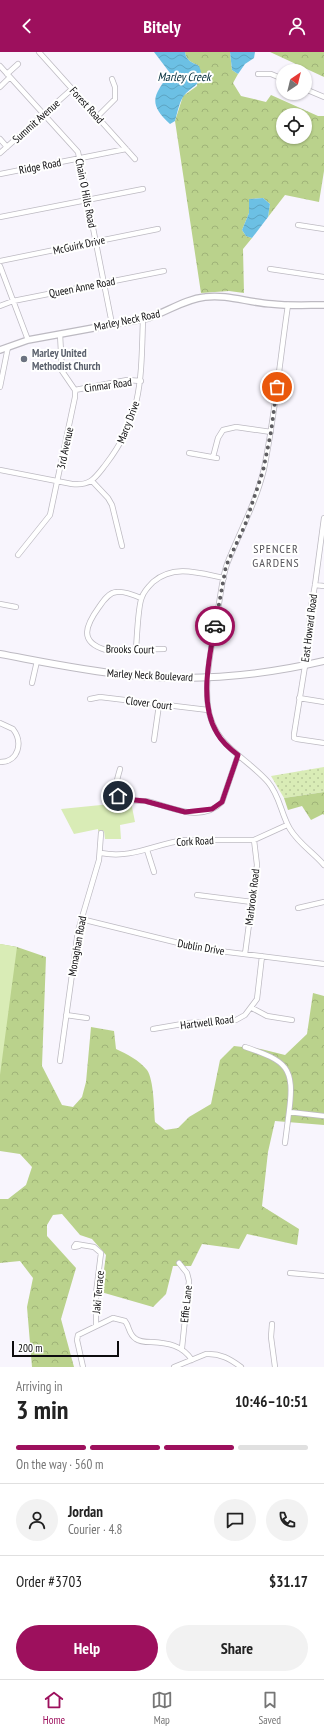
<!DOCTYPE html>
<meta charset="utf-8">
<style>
:root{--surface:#fff;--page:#f2f2f2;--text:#222;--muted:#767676;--line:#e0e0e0;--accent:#9d105d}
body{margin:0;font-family:"PT Sans Narrow",sans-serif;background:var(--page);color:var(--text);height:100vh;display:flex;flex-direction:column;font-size:15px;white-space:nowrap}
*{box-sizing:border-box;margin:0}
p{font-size:13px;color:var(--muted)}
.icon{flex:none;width:22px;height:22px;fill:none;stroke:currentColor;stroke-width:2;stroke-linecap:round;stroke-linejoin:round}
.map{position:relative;height:1315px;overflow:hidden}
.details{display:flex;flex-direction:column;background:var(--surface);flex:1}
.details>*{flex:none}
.needle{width:26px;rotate:35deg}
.controls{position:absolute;left:276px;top:12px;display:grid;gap:8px}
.controls a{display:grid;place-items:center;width:36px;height:36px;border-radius:50%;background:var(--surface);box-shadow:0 1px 3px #0004;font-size:20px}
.scale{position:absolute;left:12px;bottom:10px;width:107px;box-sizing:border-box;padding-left:4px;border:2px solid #0d0c0e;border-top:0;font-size:11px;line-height:14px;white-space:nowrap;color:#0d0c0e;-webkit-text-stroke:3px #fff;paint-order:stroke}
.pin{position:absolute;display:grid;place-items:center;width:34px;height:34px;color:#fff;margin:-17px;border:2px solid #fff;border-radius:50%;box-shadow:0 1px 4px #0007}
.courier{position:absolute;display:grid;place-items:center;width:40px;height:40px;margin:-20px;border:3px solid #9d105d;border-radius:50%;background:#fff;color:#222;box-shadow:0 1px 5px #0007}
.overview em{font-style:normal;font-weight:600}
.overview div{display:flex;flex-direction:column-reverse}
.overview{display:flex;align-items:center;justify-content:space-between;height:68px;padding:0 16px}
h1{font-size:26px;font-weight:600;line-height:30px}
.bar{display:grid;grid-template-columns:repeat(4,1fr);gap:6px 4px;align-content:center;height:48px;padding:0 16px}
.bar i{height:5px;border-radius:3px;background:var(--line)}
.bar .selected{background:var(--accent)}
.bar p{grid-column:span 4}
.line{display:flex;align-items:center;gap:10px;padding:0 16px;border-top:1px solid var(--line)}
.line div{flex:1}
.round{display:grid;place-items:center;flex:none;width:42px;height:42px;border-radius:21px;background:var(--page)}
.action{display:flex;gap:8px;margin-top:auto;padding:8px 16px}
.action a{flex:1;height:46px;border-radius:24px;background:var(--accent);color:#fff;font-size:16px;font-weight:600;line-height:46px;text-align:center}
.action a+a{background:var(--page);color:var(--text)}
header{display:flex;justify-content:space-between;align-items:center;height:52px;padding:0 16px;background:var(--accent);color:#fff;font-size:18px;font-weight:600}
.tab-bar{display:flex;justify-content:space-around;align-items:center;height:56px;border-top:1px solid var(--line);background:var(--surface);font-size:11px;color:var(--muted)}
.tab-bar a{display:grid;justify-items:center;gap:2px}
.tab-bar .selected{color:var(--accent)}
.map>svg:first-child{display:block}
</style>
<header><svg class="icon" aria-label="back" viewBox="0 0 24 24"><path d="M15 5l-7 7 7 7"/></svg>Bitely<svg class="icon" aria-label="person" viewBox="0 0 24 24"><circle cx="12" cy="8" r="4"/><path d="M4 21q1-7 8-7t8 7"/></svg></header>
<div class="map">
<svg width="324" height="1315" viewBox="0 0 324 1315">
<defs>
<pattern id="grass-dots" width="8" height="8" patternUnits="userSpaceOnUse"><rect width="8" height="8" fill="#d9ecb6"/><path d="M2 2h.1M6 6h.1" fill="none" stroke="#b9c99b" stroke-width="1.8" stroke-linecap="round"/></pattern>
<pattern id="forest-crowns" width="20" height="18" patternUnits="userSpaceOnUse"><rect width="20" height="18" fill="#bad28c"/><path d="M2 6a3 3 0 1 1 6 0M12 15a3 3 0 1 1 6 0" fill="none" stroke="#9fb378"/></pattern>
<pattern id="water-waves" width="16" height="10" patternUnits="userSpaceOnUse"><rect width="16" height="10" fill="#6cc0e4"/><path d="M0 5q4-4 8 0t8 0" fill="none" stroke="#5ca4c2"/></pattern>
</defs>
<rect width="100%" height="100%" fill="#f8f5fd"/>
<path fill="url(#grass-dots)" d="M324 715V740L284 746 271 724Z"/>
<path fill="url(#forest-crowns)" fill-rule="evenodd" d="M185 0H230L232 18 238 22 233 31 241 44 266 50 271 43 318 64H324V119L319 150 285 143 268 165 270 152 263 146 249 147V161L242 178 246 184 252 186 243 197 244 241 229 239 201 241 175 69 183 44 197 34 199 14C192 10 186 9 185 0ZM283 63H305V85H283Z
M270 0H324V25Z
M324 740V763L323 762 311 768 302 754 288 758 284 746Z
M0 892 17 895 46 905 42 1014 62 1053 73 1055 82 1045 86 1030 91 975 114 979 116 997C127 1002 139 1008 147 1018 154 1028 154 1058 155 1070L165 1078 178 1076 189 1065 211 1052 220 1008 234 994 261 997 285 1003 307 982 313 941 324 944V1073L275 1069 268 1100 262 1154 299 1177 297 1193 247 1182 239 1197 202 1192 191 1214H173L166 1242 153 1255 101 1240 106 1203 92 1187 80 1183 62 1162 53 1163 47 1173V1184L76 1216 61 1267 74 1315H32L27 1255 33 1226 20 1209 0 1211V1147H8L26 1133 32 1115 20 1102 0 1099Z"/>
<path fill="#d9ecb6" d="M131 750 135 770 120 773 121 787H105L104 779H98V777L74 782 61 757Z
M0 892 17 895 0 1023Z"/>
<path fill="url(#water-waves)" d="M154 0H185C186 9 192 10 199 14 207 32 190 34 183 45 179 51 177 62 175 69L170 72C147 51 154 43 170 21Z
M230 0H255L254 6 245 12 238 22 232 18Z
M263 146 270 152 268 165 252 186 246 184 242 178 249 161V147Z"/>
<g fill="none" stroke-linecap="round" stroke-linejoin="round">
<defs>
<path id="minor" d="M39 0 135 107
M0 14 78 100 112 272
M7 22 18 12
M258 22H271L283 27
M0 35 10 25
M305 37 324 45
M98 64 115 47V35L112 27
M0 87 7 95
M0 101 72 37
M0 122 126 97
M0 165 143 137
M298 173 324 177
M0 209 158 177
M0 214 28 288
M270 217 324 225
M288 253C280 307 275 363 264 417 256 451 239 481 227 512 222 526 221 542 218 557 213 588 200 641 212 670 222 697 250 709 268 730 280 744 281 762 290 777 299 792 313 800 324 813
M0 254 13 249 164 219
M0 335 8 295
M75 338 127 328 141 329
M189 401 217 406
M213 405 218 386 223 378 236 375 271 380
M0 418 72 432C91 434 95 426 106 412 143 364 141 325 143 267
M92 429 108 446 112 453 122 494
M324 466 315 533 311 555 305 614 294 682V686L297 687 324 691
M18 503 50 463 75 345V338L62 319 60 282
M315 533 324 534
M141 546C134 543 125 539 117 540 109 540 103 549 99 555 86 573 78 590 106 598L164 597
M0 552 16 555
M136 597C137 585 138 553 142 545 144 539 149 534 153 530 174 512 199 521 224 526
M32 631 37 609
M299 646 324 650
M90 647 100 645 208 658
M0 671 13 677C23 690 19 710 0 710
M154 688 159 653
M120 717C118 725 113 737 119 744 125 750 138 748 146 749 170 754 201 772 222 750L238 703
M147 798 154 820
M101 801C133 807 154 792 185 788H254L287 773
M197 843 252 850
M298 856 324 850
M81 867 203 897 324 912
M245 902 257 813 254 788
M252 956 267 964 292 968
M66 963 87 966
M153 977 188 971 236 968 245 963 257 947 262 904
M245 995C287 1009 295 1015 289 1060
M60 1009 78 879 99 808 101 781
M285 1091 289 1060 324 1064
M79 1194 74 1195 76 1192 94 1195 101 1201 96 1241V1274
M179 1211 187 1221 189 1229 182 1296
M290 1221 324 1224
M272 1272 271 1285 275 1315
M83 1315 77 1288 78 1283 113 1266 125 1269C130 1275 128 1282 136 1287 140 1290 145 1290 151 1290 168 1291 182 1293 192 1308
M174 1315 206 1302C220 1301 230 1307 241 1315"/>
<path id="tertiary" d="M0 298 28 288 148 266C167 260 185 247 205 245 228 242 249 251 272 252 289 254 307 253 324 253"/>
<path id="secondary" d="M0 602C43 610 85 619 128 623 194 630 260 624 324 609"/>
</defs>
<use href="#minor" stroke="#bdbac2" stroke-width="6"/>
<use href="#tertiary" stroke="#bdbac2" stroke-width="8"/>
<use href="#secondary" stroke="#bdbac2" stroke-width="8"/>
<use href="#minor" stroke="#fff" stroke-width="4.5"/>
<use href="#tertiary" stroke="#fff" stroke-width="5.5"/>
<use href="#secondary" stroke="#fff" stroke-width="6"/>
</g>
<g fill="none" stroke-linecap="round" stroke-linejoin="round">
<path stroke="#5f5e62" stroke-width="4" stroke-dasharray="0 7.2" d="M215 574 226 514 245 473 263 419 271 380 277 335"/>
<path stroke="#9d105d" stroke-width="5" d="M118 744 123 747 145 749 185 760 212 757 222 750 224 744 238 703C230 697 222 690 217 681 199 652 209 606 215 574"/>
</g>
<circle fill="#6b7280" stroke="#fff" stroke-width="1.5" cx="24" cy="307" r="4"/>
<g text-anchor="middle" stroke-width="4" stroke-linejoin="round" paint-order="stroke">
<g font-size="11" fill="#0d0c0e" stroke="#fff">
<text transform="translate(87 53) rotate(48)" y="4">Forest Road</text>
<text transform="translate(36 69) rotate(-42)" y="4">Summit Avenue</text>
<text transform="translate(40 114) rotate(-11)" y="4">Ridge Road</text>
<text transform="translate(86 141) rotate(79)" y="4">Chain O Hills Road</text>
<text transform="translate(79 193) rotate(-12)" y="4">McGuirk Drive</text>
<text transform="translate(82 235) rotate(-11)" y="4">Queen Anne Road</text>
<text transform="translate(127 268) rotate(-12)" y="4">Marley Neck Road</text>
<text transform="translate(108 333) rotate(-8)" y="4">Cinmar Road</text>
<text transform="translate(128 370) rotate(-69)" y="4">Marcy Drive</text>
<text transform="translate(65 396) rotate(-78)" y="4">3rd Avenue</text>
<text transform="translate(309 576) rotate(-83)" y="4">East Howard Road</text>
<text transform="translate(130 597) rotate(1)" y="4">Brooks Court</text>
<text transform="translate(150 623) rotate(3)" y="4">Marley Neck Boulevard</text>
<text transform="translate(149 651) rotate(7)" y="4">Clover Court</text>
<text transform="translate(195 789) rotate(-3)" y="4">Cork Road</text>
<text transform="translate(252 845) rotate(-83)" y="4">Marbrook Road</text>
<text transform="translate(77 894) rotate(-80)" y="4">Monaghan Road</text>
<text transform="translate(201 895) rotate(10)" y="4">Dublin Drive</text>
<text transform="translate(207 970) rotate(-7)" y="4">Hartwell Road</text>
<text transform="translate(98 1240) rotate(-85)" y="4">Jaki Terrace</text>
<text transform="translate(186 1252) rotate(-84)" y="4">Effie Lane</text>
</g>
<g font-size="11" font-weight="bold" fill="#5b616d" stroke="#fff" text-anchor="start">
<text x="32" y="305">Marley United<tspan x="32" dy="13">Methodist Church</tspan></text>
</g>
<g font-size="12" font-style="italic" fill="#052e3c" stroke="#fff">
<text x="184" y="29">Marley Creek</text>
</g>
<g font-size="12" letter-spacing="1" fill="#555359" stroke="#fff">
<text x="276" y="501">SPENCER<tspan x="276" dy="14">GARDENS</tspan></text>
</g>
</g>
</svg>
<div class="controls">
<a><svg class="needle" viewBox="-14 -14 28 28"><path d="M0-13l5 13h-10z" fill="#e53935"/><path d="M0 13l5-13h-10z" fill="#767676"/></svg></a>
<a><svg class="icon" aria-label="locate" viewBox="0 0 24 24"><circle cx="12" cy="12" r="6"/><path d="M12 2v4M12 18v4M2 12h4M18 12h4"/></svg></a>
</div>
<div class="scale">200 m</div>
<div class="pin" style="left:277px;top:335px;background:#ea580c"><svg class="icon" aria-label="bag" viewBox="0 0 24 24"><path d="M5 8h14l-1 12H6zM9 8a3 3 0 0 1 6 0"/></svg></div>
<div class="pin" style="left:118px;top:744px;background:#1f2937"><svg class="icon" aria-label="home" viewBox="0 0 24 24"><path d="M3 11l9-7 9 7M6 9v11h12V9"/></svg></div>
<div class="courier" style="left:215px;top:574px"><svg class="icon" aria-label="car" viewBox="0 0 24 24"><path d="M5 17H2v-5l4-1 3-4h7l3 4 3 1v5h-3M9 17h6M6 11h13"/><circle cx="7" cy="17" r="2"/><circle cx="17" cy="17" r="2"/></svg></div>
</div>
<section class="details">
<div class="overview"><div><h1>3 min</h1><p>Arriving in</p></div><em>10:46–10:51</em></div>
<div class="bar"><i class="selected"></i><i class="selected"></i><i class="selected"></i><i></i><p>On the way · 560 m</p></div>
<div class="line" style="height:72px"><a class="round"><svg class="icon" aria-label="person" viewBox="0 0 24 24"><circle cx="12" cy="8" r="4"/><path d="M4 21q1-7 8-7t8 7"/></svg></a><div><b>Jordan</b><p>Courier · 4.8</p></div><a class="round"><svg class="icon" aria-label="chat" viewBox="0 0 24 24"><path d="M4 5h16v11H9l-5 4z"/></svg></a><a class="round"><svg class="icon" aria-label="phone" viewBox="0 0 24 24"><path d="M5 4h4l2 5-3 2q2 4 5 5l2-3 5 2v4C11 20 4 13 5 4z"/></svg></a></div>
<div class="line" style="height:52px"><div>Order #3703</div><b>$31.17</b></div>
<div class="action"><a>Help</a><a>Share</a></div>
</section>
<nav class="tab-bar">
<a class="selected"><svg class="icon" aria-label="home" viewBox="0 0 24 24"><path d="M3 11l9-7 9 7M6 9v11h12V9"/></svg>Home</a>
<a><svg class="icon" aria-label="map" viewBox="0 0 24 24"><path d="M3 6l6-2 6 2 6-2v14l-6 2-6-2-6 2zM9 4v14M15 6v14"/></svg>Map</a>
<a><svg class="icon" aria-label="saved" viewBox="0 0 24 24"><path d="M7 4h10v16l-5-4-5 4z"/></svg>Saved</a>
</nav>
